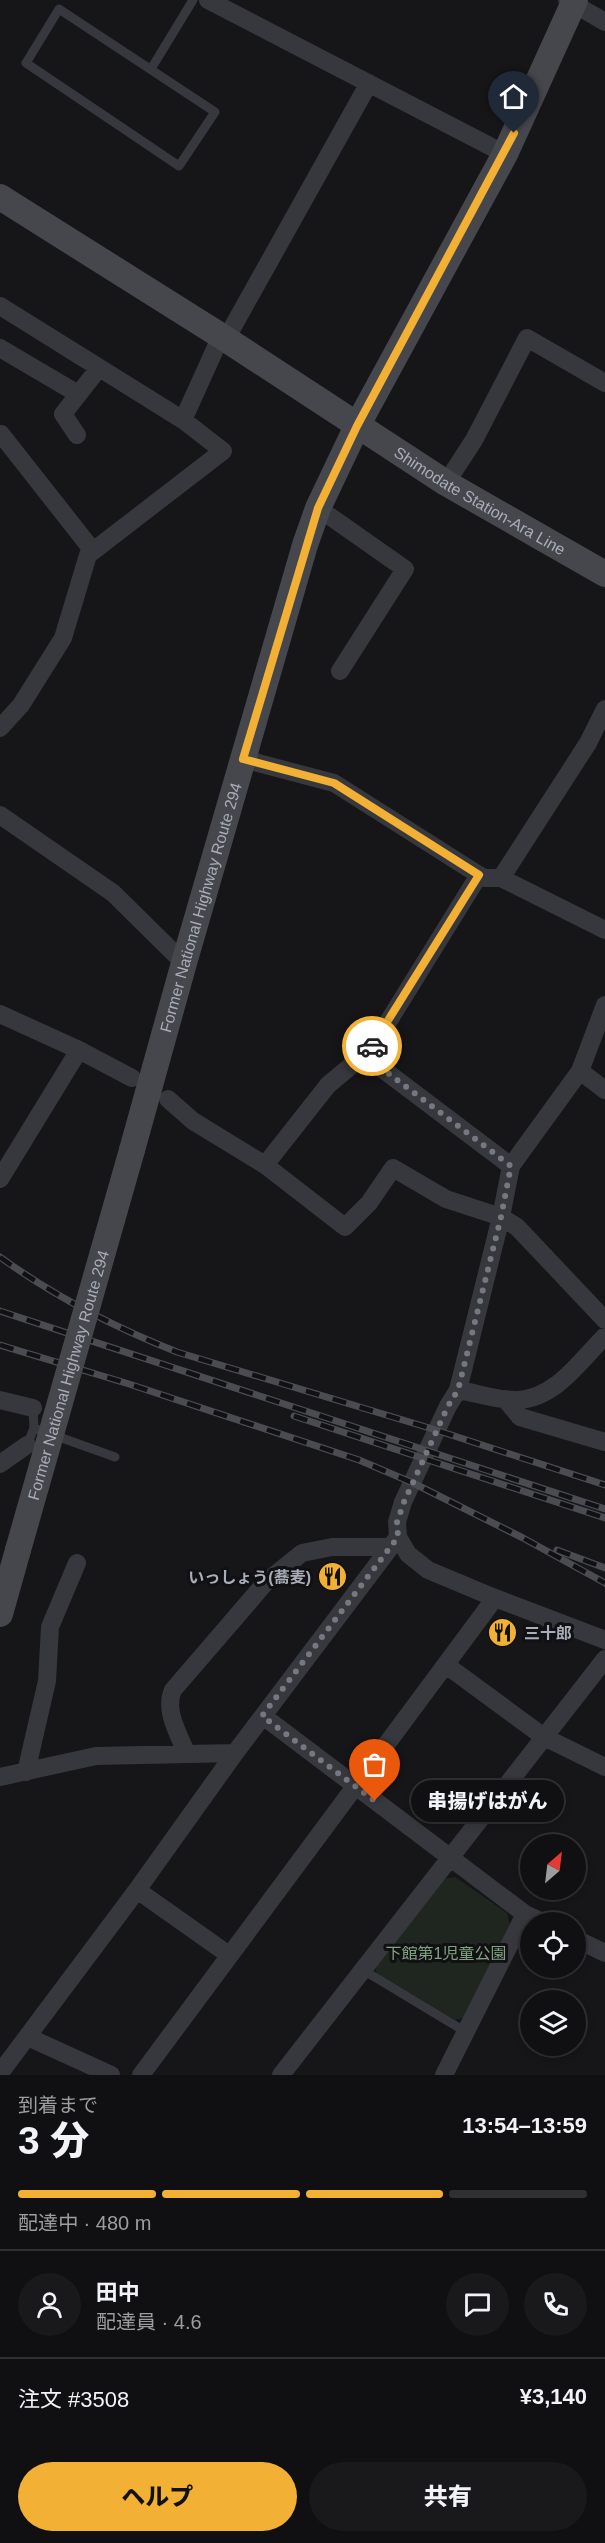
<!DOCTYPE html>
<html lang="ja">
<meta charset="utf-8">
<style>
:root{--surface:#101012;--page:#19191b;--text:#f1f3f6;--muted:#9c9d9f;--line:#303032;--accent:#f2b134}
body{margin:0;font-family:Helvetica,"Noto Sans JP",sans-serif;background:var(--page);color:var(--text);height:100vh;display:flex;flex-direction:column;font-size:22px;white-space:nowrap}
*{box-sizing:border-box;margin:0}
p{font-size:20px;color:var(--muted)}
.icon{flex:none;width:33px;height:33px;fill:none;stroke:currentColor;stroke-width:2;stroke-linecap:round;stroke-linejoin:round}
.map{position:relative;height:2075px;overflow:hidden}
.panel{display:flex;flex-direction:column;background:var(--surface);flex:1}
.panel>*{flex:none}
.needle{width:39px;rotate:28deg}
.fabs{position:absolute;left:520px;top:1834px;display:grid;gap:12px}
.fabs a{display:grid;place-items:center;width:66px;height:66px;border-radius:50%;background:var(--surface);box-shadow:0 3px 9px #0003,0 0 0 2px var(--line);font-size:30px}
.pin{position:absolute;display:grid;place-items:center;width:51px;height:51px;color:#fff;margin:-62px -26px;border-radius:50% 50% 50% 0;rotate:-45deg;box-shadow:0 0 6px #0007}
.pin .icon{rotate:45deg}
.courier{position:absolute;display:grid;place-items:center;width:60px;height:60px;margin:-30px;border:4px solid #f2b134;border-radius:50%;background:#fff;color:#222;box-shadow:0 2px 8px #0007}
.bubble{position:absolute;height:42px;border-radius:21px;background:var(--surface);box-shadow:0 3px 9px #0003,0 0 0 2px var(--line);font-size:20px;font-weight:800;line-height:42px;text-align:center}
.summary em{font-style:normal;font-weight:800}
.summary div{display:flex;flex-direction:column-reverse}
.summary{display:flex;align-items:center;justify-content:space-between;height:102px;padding:0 18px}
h1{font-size:39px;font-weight:800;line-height:45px}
.bar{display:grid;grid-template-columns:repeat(4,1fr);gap:9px 6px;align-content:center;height:72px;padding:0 18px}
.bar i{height:8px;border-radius:4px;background:var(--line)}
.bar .current{background:var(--accent)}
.bar p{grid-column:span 4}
.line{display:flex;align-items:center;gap:15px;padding:0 18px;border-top:2px solid var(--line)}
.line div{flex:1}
.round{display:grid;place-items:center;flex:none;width:63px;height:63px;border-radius:32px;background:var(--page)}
.primary-button{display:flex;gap:12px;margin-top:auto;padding:12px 18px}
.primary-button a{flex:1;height:69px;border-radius:36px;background:var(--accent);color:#111;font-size:24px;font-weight:800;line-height:69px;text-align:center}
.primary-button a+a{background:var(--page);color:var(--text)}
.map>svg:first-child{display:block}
</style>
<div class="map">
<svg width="605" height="2075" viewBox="0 0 605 2075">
<rect width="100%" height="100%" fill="#161618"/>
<path fill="#1e261f" d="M455 1877 507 1913 511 1929 466 2017 455 2020 377 1974 375 1967 443 1879Z"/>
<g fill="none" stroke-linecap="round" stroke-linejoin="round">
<path stroke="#37383d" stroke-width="9" d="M59 9 215 112 179 166 26 63Z
M151 69 193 0
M34 1428 115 1457
M27 1445 34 1428 33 1408
M363 1970 466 2032"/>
<path stroke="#37383d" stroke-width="18" d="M208 0 505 154
M567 0 605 22
M0 306 183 420 223 451 88 555 63 638 21 705 0 728
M226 339 369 83
M0 348 78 394
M183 420 221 336
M1 434 93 551
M77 435 63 414 99 368
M446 483 474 440 527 338 605 383
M318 508 405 569 340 671
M243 759 334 783 479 875 485 878H501L605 930
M0 815 113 893 184 963
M501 878 588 743 605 709
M0 1014 79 1050 132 1078
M364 1055 511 1166
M580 1071 605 1090
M168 1099 193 1121 265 1165 345 1227 369 1203 393 1168 446 1199 501 1217 517 1227 605 1320
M265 1165 328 1085 364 1055 375 1043 479 875
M0 1179 79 1050
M458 1390C477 1393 499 1401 518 1400 556 1398 580 1361 605 1336
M505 1399 520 1417 605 1442
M0 1400 33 1408
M0 1464 27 1445
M398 1537 408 1554 428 1570 495 1598 605 1640
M446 1665 544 1737 605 1767
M263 1716 525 1914 544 1923
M186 1752C178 1733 164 1710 173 1690L266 1582 302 1553 332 1547H391
M26 1772 47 1681 50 1627 77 1563
M0 1777 96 1756 235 1753
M137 1890 229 1955
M576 1939 605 1953
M28 2037 111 2075
M0 2073 137 1890 235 1753 398 1537 397 1522 403 1502 448 1406 458 1390 501 1217 511 1166 580 1071 605 1005
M141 2075 495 1598
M281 2075 605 1659
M444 2075 525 1914"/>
<g stroke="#45474d" stroke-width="26">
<path id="s1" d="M0 197 221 336 446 483 605 574"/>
<path id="s2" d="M132 1150 184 963 305 545 318 508 357 426 505 154 575 0"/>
<path d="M0 1614 18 1550"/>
</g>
<defs>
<path id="rail" d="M0 1257C54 1296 116 1328 177 1352L436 1430 605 1485
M0 1311 605 1509
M0 1345 129 1384 359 1460 413 1483 523 1538 605 1583
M294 1416 605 1518
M557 1550 605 1568"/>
</defs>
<use href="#rail" stroke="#4a4c52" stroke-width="7"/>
<use href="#rail" stroke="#111113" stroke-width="4.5" stroke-dasharray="14" stroke-linecap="butt"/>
<path stroke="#45474d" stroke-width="26" id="s3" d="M18 1550 132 1150"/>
</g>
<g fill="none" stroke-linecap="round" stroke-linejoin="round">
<path stroke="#757880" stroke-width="6" stroke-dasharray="0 10.8" d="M372 1046 364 1055 511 1166 501 1217 458 1390 448 1406 404 1502 397 1522 398 1537 262 1716 375 1801"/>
<path stroke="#f2b134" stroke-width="8" d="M372 1046 479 875 334 783 243 759 318 508 357 426 514 133"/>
</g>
<defs>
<symbol id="restaurant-disc" viewBox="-11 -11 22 22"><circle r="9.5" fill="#f2b134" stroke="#111113"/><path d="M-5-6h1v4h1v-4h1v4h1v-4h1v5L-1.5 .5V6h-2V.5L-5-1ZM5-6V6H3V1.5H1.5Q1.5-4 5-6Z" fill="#111"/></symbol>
</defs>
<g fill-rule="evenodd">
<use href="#restaurant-disc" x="316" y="1560" width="33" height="33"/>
<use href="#restaurant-disc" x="486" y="1616" width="33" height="33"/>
</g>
<g text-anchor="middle" stroke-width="6" stroke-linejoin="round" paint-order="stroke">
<g font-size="16" fill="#a8adb8" stroke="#111113">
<text dy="6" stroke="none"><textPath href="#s1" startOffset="568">Shimodate Station-Ara Line</textPath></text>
<text dy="6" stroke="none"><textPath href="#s2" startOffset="252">Former National Highway Route 294</textPath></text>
<text dy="6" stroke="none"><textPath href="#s3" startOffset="182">Former National Highway Route 294</textPath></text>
</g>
<g font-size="16" font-weight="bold" fill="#a8adb8" stroke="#111113" text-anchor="end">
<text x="311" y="1583">いっしょう(蕎麦)</text>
<text x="524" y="1639" text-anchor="start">三十郎</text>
</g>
<g font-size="16" fill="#7fa381" stroke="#111113">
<text x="446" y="1959">下館第1児童公園</text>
</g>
</g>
</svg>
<div class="fabs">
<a><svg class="needle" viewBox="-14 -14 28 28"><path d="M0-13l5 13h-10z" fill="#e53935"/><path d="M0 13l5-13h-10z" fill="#9c9d9f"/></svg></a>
<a><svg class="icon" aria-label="locate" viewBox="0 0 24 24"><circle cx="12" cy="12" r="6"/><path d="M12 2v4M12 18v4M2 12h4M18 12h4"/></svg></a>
<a><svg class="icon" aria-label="layers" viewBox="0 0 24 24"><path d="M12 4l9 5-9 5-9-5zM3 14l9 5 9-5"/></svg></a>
</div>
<div class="pin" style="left:375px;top:1801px;background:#ea580c"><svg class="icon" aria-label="bag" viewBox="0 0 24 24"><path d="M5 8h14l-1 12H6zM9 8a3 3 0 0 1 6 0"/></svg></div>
<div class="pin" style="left:514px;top:133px;background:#1f2937"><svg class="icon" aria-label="home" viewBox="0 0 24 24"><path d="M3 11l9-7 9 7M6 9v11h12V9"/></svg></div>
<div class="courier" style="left:372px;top:1046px"><svg class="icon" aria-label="car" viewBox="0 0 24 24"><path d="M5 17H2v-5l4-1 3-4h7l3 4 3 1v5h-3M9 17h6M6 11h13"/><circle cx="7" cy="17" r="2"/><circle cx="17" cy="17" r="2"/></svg></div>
<div class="bubble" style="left:411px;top:1780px;width:153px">串揚げはがん</div>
</div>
<section class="panel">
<div class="summary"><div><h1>3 分</h1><p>到着まで</p></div><em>13:54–13:59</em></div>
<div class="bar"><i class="current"></i><i class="current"></i><i class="current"></i><i></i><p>配達中 · 480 m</p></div>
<div class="line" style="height:108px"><a class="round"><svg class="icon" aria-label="person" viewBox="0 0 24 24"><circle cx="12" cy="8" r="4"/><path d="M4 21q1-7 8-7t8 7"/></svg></a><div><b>田中</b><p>配達員 · 4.6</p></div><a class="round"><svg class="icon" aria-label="chat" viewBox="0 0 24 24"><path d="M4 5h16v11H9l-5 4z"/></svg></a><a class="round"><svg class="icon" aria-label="phone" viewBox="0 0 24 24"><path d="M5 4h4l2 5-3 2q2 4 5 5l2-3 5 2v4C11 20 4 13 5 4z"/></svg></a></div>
<div class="line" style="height:78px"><div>注文 #3508</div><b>¥3,140</b></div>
<div class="primary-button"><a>ヘルプ</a><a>共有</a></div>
</section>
